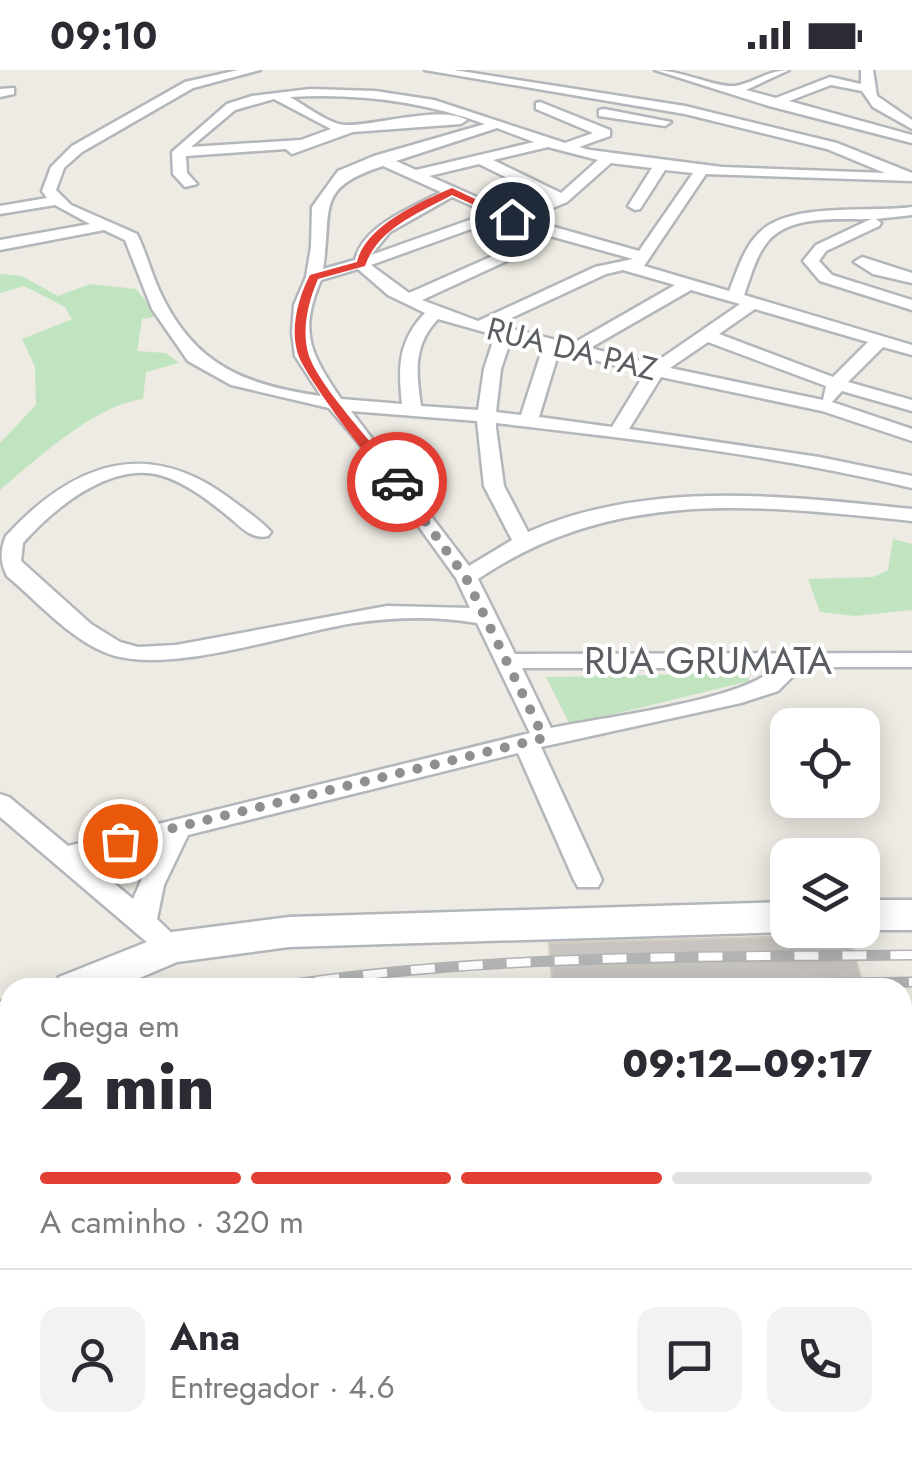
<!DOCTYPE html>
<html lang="pt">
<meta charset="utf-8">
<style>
:root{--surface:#fff;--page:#f2f2f3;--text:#2b2b33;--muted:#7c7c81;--line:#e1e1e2;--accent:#e23e34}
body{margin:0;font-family:Jost,sans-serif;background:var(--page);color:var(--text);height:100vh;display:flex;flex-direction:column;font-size:38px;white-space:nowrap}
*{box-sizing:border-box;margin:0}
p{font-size:32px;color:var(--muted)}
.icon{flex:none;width:55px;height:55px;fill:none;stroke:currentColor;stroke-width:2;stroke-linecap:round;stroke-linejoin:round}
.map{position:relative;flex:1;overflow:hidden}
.sheet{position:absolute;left:0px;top:908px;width:912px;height:492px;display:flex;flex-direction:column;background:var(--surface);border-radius:30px 30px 0 0;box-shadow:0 5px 25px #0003}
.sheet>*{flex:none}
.tools{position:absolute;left:770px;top:638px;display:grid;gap:20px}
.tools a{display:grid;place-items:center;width:110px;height:110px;border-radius:20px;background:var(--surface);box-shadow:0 5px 25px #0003;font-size:50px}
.pin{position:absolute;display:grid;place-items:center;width:85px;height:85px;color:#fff;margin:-42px;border:5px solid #fff;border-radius:50%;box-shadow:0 2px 10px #0007}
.courier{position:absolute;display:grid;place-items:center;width:100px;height:100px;margin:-50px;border:8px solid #e23e34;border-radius:50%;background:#fff;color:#222;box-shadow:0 2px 12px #0007}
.summary em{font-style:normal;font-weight:800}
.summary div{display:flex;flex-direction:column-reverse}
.summary{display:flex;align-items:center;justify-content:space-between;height:170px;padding:0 40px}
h1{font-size:65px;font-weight:800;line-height:75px}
.bar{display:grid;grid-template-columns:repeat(4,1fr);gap:15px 10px;align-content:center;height:120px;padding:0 40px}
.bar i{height:12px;border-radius:8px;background:var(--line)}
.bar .current{background:var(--accent)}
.bar p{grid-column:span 4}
.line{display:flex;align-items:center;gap:25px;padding:0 40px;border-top:2px solid var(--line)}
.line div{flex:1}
.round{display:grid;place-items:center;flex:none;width:105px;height:105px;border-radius:20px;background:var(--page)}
.status{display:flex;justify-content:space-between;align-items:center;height:70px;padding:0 50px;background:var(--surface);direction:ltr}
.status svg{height:28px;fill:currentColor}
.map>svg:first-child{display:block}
</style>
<div class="status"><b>09:10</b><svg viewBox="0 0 49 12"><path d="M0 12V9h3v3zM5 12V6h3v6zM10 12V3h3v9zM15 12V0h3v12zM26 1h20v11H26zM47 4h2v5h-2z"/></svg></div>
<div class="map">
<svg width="912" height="1399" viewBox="0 0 912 1399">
<rect width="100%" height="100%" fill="#edebe3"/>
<path fill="#c1e4c0" d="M0 204 22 206 58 226 90 214 136 219 158 246 142 249 137 281 166 283 179 293 146 302 143 329C95 335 37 389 0 420V373L36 335 35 297 22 269 72 249 65 237 24 216 0 223Z
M893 469 912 474V540L855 546 820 542 808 509 873 507 888 500Z
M747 603 749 611 570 655 546 607Z"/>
<path fill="#c8c5c0" stroke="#d2ccc2" stroke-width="2.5" d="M848 865 864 918H553L549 873Z"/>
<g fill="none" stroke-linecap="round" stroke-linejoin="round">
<defs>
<path id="street" d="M238 0H260L193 18 82 82 64 98 56 120 71 135 137 164C146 182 151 203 160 222 194 295 244 315 321 326L295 286 292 263 294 235 306 207 311 177 312 137 338 101 374 86 485 54C422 31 357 23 290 27 306 36 331 56 348 55 378 55 442 35 467 50L461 54 353 62 292 84 286 79 186 86 187 103 197 114 185 117 173 104 172 82 227 34 252 26 310 19 375 21 434 30 565 73 593 63 536 39V33L540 32 610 60V66L579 77 590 80 722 97 885 103 827 79 685 44 425 0H454L685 36 837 73 912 103V111L706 104 644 196 729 221C737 202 743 179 758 164 788 131 870 143 912 137V145L876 149 881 153 879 156 826 181 819 191 832 205 912 230V240L820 211 803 191 816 175 871 149C839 150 787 144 766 174 755 188 750 209 744 225L912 275V285L883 277 848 312 912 330V341L842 321 832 332 912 359V371L822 341 661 307 629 359 819 387 912 406V418C777 385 634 369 496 353V358L504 416 528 462C648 409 786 426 912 439V451C757 435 614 417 478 509L515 584 912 583V597H802L778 621 741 633 541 677 602 810 598 817H578L574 810 518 683 188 765 164 815 157 849 186 877 182 885 172 888 162 885 0 747V724L9 727 68 776 530 663 477 553C436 546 395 547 354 553 289 563 163 608 104 582 67 566 38 532 7 506 0 492 0 480 6 466 72 394 146 366 229 428 243 439 260 449 271 462L268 466C252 470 241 457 229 447 209 431 188 414 163 406 112 390 54 438 23 473L21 491 91 554 120 572 138 577 176 575 387 536 470 538 456 508 360 375 329 338 231 315 188 291 152 239 125 170 104 160 0 180V170L90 154 55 135 0 144V136L47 128 42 121 51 97 72 76 185 12ZM274 29 331 59 301 70 191 77 235 40ZM497 58 534 72 416 100 396 91ZM548 77 598 90 561 123 493 90ZM611 93 652 98 628 136 635 140 640 139 665 100 693 103 639 181 526 149 567 132ZM479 94 550 129 513 143 429 106ZM383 96 441 122C412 138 363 155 355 190L323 199C333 140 313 118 383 96ZM452 127 525 159 633 189 595 197 478 251 422 230 539 176V170H529L409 223 371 195 485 154V148H475L371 185 390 162ZM358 199 388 225 425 243C398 271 398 298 402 334L341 329C311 284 298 263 321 210ZM623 200 675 215 572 274 496 255 606 204ZM691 220 740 234 653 294 590 278ZM755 239 868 272 833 307 719 264ZM438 249 495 265 484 299 478 340 421 336C416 302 413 275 438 249ZM511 269 543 277 521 345 496 342 501 299ZM708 272 826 316 823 330 670 298ZM559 281 645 303 612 357 539 347ZM351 341 477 351 484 416 512 470 469 496ZM522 598H775C741 631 604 647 551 658ZM158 773 133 829 86 790Z
M655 0C680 0 717 18 735 16 754 13 768 0 789 0L746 20 776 28 830 7 861 14V0H873L877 26 912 50V59L873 37 862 21 831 15 789 31 912 65V73L769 36Z
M14 18V24L0 27V19Z
M604 39 671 52 665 56 599 46V40Z
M862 187 912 203V213L873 204 854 192Z
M902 1043H912V1071H902Z
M10 1068V1097L0 1100V1072Z
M902 1217H912V1251H902Z
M674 1390H712L710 1399H672Z"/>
<path id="secondary" d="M862 830H912V860H862Z
M788 832V860H793L788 862 289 877 177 892 116 918H53L59 907 172 862 289 847Z
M10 928V962L0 966V932Z
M0 1174H10V1218H0Z
M423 1390H489L493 1399H427Z"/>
</defs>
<use href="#street" stroke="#b3b6ba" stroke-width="5"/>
<use href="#secondary" stroke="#b2b6ba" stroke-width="5"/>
<use href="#street" fill="#fff" fill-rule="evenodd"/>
<use href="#secondary" fill="#fff" fill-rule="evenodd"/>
<defs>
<path id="rail-far1" d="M268 918C482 884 696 887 912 885
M525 918 912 912"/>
<path id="rail" d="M0 996 10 992
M0 1020 10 1015
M0 1036 10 1032"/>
</defs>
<use href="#rail-far1" stroke="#b2b3b3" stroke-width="11"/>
<use href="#rail" stroke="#b2b3b3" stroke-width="14"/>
<use href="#rail-far1" stroke="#fff" stroke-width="8" stroke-dasharray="24" stroke-linecap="butt"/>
<use href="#rail" stroke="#fff" stroke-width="10" stroke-dasharray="30" stroke-linecap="butt"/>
</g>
<path fill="#e23e34" d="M452 118 517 149 509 151 452 125C419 143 378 158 365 196L318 209C308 232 301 261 309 286 320 318 380 381 403 412L397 416C378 406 308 309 299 287 289 261 298 228 310 205L357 192C365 156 420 132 452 118Z"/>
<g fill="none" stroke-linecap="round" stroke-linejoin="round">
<path stroke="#8e9090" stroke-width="10" stroke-dasharray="0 18" d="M120 771 544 668 466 508 397 412"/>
</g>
<g text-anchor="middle" stroke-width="8" stroke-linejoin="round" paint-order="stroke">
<g font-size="32" fill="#5b5f63" stroke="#fff">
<text transform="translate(572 279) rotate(14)" y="11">RUA DA PAZ</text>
</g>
<g font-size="38" fill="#5b5f63" stroke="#fff">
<text x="708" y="604">RUA GRUMATA</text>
</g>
</g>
</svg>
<div class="tools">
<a><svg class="icon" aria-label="locate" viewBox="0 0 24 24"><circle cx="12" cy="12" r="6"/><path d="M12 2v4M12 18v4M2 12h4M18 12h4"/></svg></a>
<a><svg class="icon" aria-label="layers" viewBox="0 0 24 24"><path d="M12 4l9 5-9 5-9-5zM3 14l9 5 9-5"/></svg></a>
</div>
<div class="pin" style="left:120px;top:771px;background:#ea580c"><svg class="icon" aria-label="bag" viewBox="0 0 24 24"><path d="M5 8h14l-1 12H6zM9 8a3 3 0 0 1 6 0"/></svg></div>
<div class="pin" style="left:512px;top:149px;background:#1f2937"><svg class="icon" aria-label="home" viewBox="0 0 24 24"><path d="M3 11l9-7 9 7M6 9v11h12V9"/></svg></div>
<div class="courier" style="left:397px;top:412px"><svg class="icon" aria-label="car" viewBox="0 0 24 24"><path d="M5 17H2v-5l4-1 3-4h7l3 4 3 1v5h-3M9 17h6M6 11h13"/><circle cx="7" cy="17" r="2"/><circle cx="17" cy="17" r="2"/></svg></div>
<section class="sheet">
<div class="summary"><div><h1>2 min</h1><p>Chega em</p></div><em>09:12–09:17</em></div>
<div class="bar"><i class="current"></i><i class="current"></i><i class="current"></i><i></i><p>A caminho · 320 m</p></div>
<div class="line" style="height:180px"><a class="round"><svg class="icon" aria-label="person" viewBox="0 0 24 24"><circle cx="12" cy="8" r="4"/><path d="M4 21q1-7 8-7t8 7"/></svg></a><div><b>Ana</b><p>Entregador · 4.6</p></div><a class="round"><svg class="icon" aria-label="chat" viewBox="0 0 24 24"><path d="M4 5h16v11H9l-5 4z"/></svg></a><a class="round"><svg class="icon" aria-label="phone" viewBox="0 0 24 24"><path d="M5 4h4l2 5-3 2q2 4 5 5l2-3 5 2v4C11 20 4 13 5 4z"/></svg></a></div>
</section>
</div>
